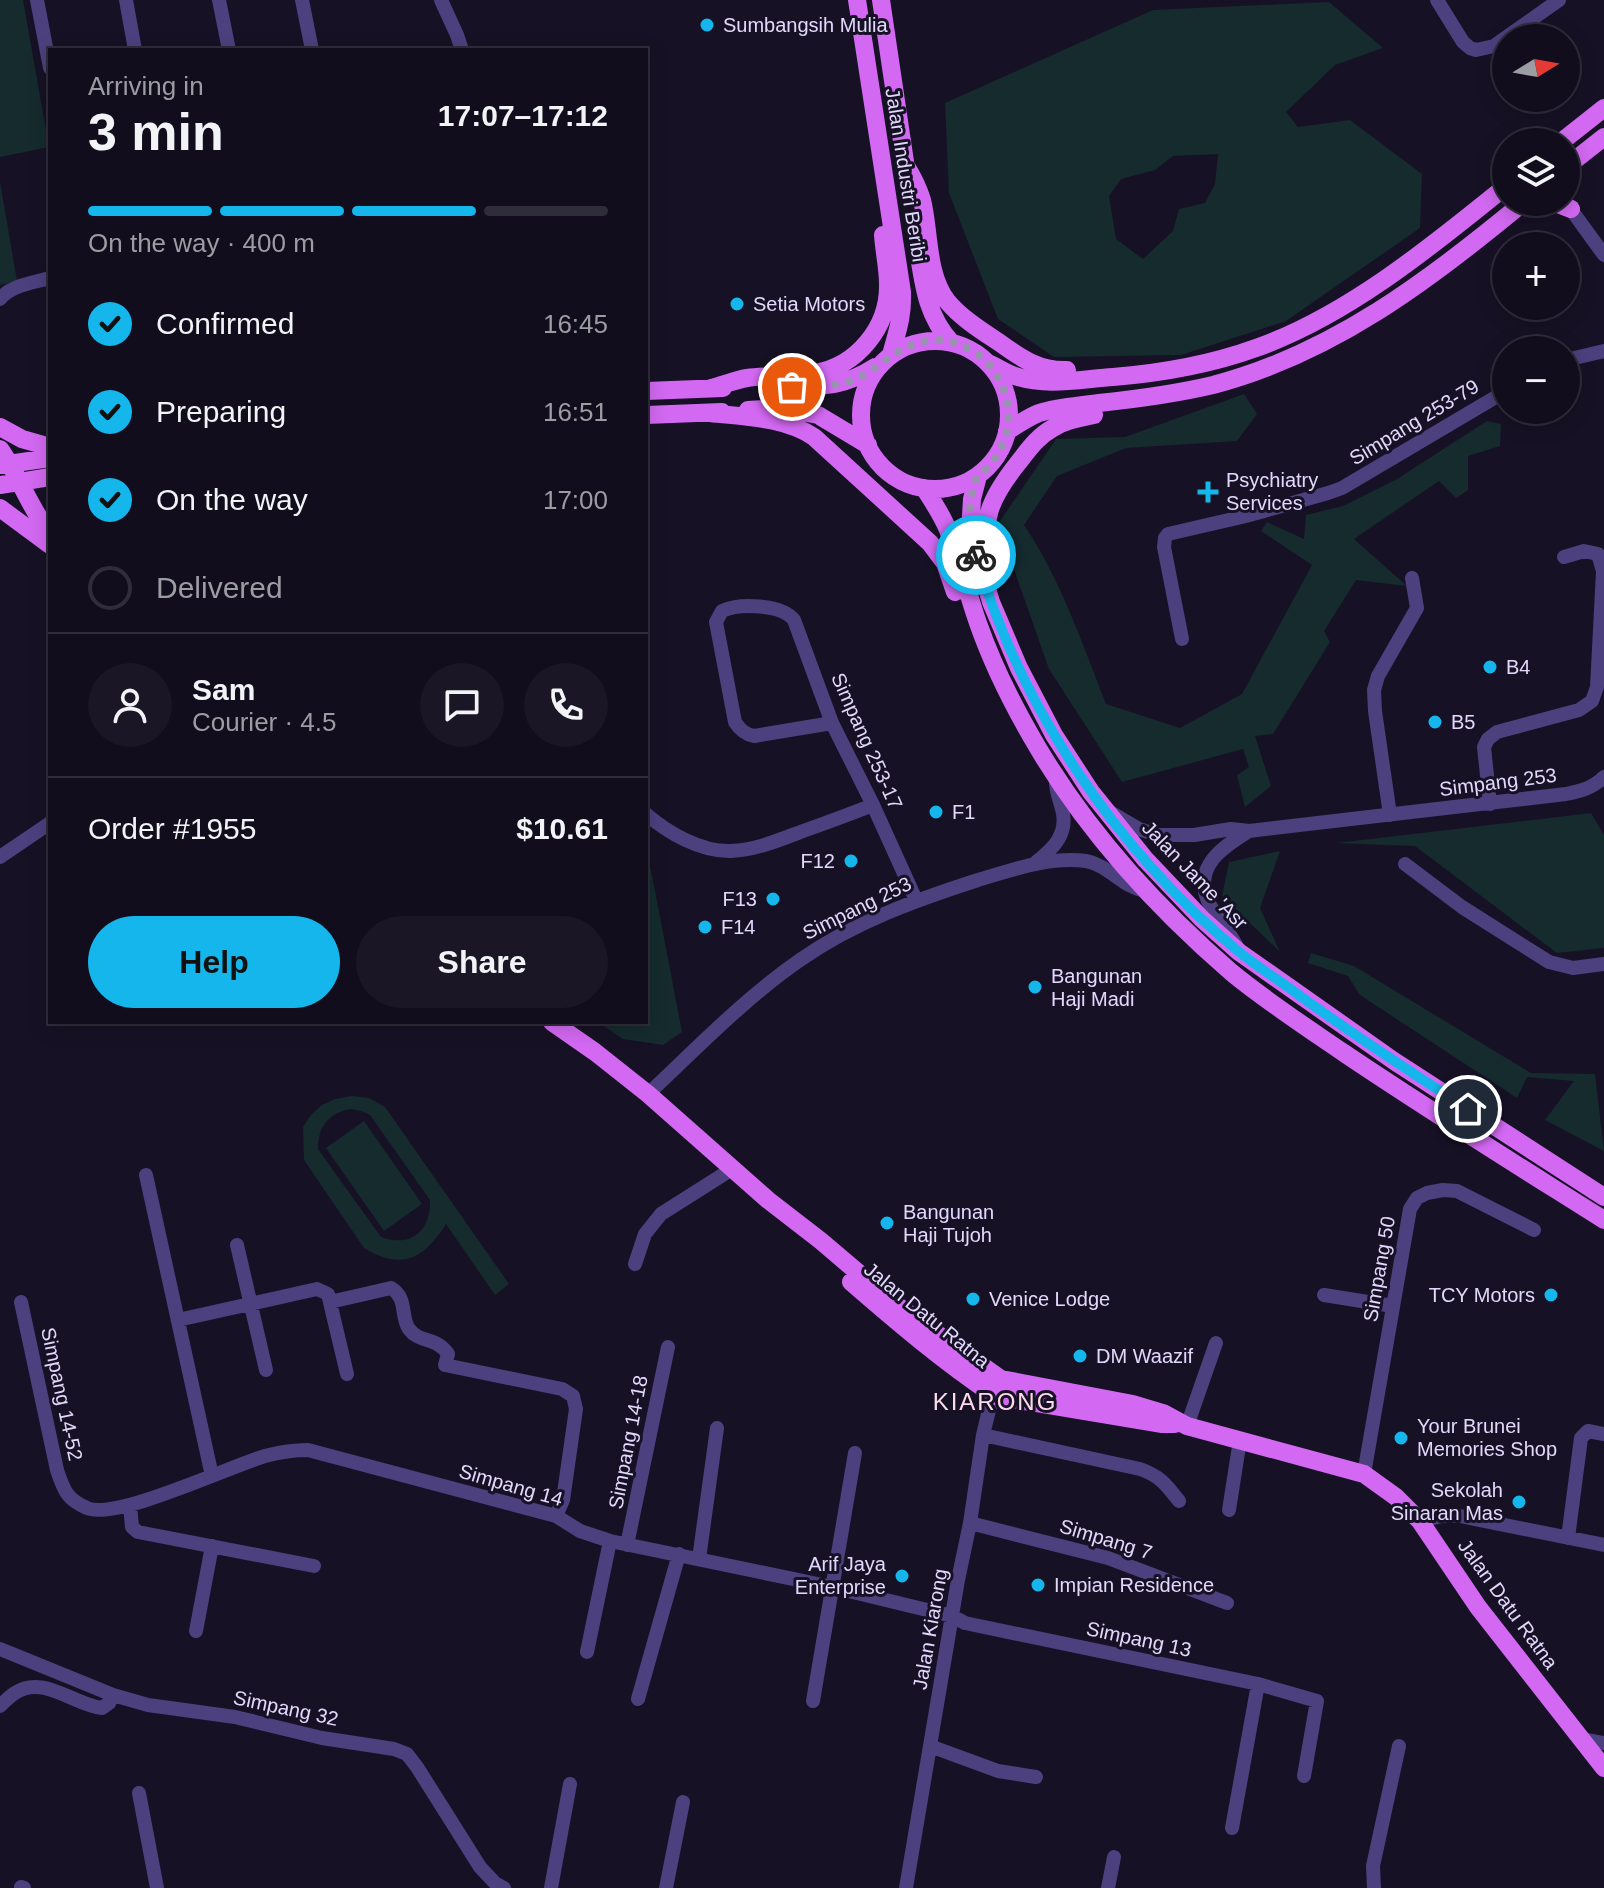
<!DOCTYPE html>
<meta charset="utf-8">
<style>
:root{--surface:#110d1c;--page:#1a1625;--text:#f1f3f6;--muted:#9c9ca3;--line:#302d3b;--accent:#15b6eb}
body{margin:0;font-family:Helvetica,sans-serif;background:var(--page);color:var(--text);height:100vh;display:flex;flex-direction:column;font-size:30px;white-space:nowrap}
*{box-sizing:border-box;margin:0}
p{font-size:26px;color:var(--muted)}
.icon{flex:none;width:44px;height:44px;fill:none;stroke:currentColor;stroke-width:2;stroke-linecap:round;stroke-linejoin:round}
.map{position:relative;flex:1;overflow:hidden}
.drawer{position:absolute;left:48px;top:48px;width:600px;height:976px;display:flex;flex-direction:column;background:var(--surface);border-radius:0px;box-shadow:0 4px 20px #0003,0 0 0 2px var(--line)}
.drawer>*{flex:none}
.needle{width:52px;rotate:79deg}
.controls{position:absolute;left:1492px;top:24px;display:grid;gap:16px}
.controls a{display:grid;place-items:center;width:88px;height:88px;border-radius:50%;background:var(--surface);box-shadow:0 4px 20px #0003,0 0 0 2px var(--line);font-size:40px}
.pin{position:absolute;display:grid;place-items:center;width:68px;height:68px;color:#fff;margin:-34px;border:4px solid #fff;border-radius:50%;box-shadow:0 2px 8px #0007}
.courier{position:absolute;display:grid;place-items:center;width:80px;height:80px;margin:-40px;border:6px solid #15b6eb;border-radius:50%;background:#fff;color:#222;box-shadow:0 2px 10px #0007}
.headline em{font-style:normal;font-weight:800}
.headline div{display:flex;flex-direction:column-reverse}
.headline{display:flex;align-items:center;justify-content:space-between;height:136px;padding:0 40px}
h1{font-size:52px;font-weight:800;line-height:60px}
.bar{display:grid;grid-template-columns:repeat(4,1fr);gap:12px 8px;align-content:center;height:96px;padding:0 40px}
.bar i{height:10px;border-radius:6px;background:var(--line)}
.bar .current{background:var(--accent)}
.bar p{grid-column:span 4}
.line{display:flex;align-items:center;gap:20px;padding:0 40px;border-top:2px solid var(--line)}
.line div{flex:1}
.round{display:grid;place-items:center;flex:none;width:84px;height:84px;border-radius:42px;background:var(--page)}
ol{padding:0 40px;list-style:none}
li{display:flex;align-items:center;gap:24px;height:88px}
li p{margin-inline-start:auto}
li .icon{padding:8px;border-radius:50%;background:var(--accent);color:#111;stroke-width:4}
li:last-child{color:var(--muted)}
li i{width:44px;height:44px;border:4px solid var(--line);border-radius:50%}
.cta{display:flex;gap:16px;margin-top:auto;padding:16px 40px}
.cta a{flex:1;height:92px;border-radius:48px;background:var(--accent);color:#111;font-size:32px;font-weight:800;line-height:92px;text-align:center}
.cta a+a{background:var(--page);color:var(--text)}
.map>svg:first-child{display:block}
</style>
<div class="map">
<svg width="1604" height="1888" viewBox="0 0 1604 1888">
<rect width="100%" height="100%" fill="#171125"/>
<path fill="#152b2e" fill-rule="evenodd" d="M0 0H23L49 147 0 157Z
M1329 2 1383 48 1335 65 1286 112 1298 127 1350 120 1422 174 1420 228 1286 321 1181 355 1054 357 998 319 949 193 945 103 1153 10ZM1218 154 1215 184 1205 203 1179 209 1173 231 1143 259 1116 239 1109 196 1121 179 1155 170 1173 156Z
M0 182 17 281 0 285Z
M1244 394 1257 414 1237 441 1126 448 1057 476 1024 525C1061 580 1082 643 1106 704L1180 728 1242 694 1312 565 1261 531 1267 522 1304 539 1306 515 1343 506 1397 479 1487 421 1501 424 1500 446 1468 456V490L1456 498 1439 481 1354 539 1407 586 1356 580 1324 631 1330 642 1273 734 1255 736 1271 786 1245 807 1237 775 1249 767 1243 749 1122 782 1049 669 998 524 1056 439 1125 437Z
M1591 813 1604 835V948L1557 953 1415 846 1336 843Z
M1280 851 1260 908 1280 952 1222 896 1229 862Z
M646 861 651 870 682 1032 663 1045 623 1039 598 1022H646Z
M1311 953 1354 966 1531 1073 1595 1074 1604 1151 1545 1120 1574 1081 1527 1077 1517 1098 1360 995 1348 976 1308 963Z
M352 1096 369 1098 385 1107 509 1284 495 1295 446 1224C424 1259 402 1271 364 1248L304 1160 303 1127 311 1115 322 1105 335 1099ZM351 1109 361 1111 370 1115 430 1200C431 1231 411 1248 381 1237L318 1149C318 1127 328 1113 351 1109Z
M364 1121 422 1204 384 1231 326 1148Z"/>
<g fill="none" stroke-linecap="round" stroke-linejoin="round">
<path stroke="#4c407f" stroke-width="14" d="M37 0 50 68
M126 0 135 50
M219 0 229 50
M302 0 312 50
M441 0 457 35 462 50
M1437 0 1463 42 1470 48 1476 50 1494 46 1559 0
M1567 204 1604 255
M0 299C11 285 33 283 50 278
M1566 360 1604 351
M1182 639 1164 547 1165 538 1168 534 1246 516 1328 493 1342 488 1506 391
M832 723 754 736C745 734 740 730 735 722L716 622 722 611C739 603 782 604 794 620L832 723 873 805 916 900
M1490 804 1484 747 1488 739 1497 732 1579 710 1592 701 1597 687 1603 571 1598 554 1584 551 1564 557
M1110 812 1139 829 1157 835H1194L1231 829 1249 831 1566 794C1581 791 1593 788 1604 777
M646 814C668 833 701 852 731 851 756 850 779 840 803 831 826 823 850 814 873 805
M1390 815 1375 711 1374 690 1378 676 1417 608 1412 578
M0 857 50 823
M1035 863C1053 849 1069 834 1062 809 1059 797 1055 790 1056 778
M1405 864 1462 907 1549 962 1573 968 1604 964
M1236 945C1228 929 1215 917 1208 901 1193 866 1223 847 1249 831
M648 1094C697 1048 745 998 800 960 854 922 916 900 978 880 1012 870 1050 856 1086 861 1109 865 1122 887 1145 891
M146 1175 212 1476
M237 1245 266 1370
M635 1264 645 1234 661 1214 732 1169
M1324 1295 1393 1306
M21 1302 57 1470C64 1490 66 1499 87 1508 115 1521 231 1466 265 1456 280 1452 293 1450 308 1450L556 1516 580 1531 610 1541 832 1587 952 1616 965 1623 1258 1684 1317 1701 1304 1776
M330 1302 391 1288C408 1298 400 1316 409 1329 420 1344 436 1336 448 1354L445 1365 562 1389 573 1396 576 1409 563 1500 556 1516
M178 1320 317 1289 328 1294 347 1374
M1187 1426 1216 1343
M983 1435 1140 1469C1160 1476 1166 1484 1179 1501
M1364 1474 1410 1209 1417 1198 1427 1193 1443 1190 1457 1191 1534 1230
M130 1505 132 1527 138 1532 314 1566
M1229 1510 1240 1440
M1420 1521 1442 1516H1460L1604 1545
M970 1523 1108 1558 1227 1603
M1568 1538 1581 1438 1588 1431 1604 1434
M627 1545 668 1347
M699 1559 717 1428
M196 1631 212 1546
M0 1649 113 1695 148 1705 235 1717 322 1738 394 1749 407 1754 417 1767 480 1867 495 1883 504 1888
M587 1652 610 1541
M638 1699 679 1554
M813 1701 855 1453
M0 1706C5 1701 10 1696 15 1693 43 1674 74 1705 102 1708L109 1703 113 1695
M1581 1739 1604 1743
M930 1746 998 1771 1036 1777
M139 1793 157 1888
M1232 1828 1258 1684
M21 1887 24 1888
M551 1888 570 1784
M666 1888 683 1802
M906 1888 958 1580 970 1523 983 1435 989 1410 998 1387
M1108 1888 1114 1857
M1374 1888 1373 1866 1399 1746"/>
<path stroke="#d369f2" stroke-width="18" d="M857 0 902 292C903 317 897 332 891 355
M881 0 907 175
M1561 142 1604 108
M906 166C913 177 918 187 922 200 930 232 926 273 947 301 961 318 982 331 1000 343 1022 359 1040 371 1067 370
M1566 167 1604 137
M1553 202 1571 209
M919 256C924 288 928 317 951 342
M861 415a74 74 0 1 1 148 0a74 74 0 1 1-148 0Z
M988 363C997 367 1006 373 1015 376 1045 387 1082 379 1113 377 1162 373 1209 365 1256 348 1347 316 1432 246 1506 186
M793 387C827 386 845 386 875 367
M711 388C723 385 735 380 747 378 769 375 793 377 815 373 857 366 889 327 888 284 888 268 884 251 883 235
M646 391 723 388
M748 410 781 408 818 415 868 445
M710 413C744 417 784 417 814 437L930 543 945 563 955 592
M646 415 722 412
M0 427 22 439 50 447
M1007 431C1018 425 1028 417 1039 413 1058 407 1079 406 1099 403 1137 399 1175 394 1213 385 1332 354 1430 280 1524 202
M0 449C19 476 30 508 50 534
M1 465 50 458
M978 476 972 499 970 532 991 602 1019 668 1054 735 1091 792 1145 859 1202 919 1239 952 1394 1061 1604 1197
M0 485 50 477
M924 488C933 502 942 515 948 530 960 560 967 592 978 623 992 663 1016 711 1038 748 1089 834 1156 907 1231 972 1266 1001 1306 1027 1344 1053 1430 1111 1517 1165 1604 1220
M0 508 50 545
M992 565C978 522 991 497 1018 463 1029 449 1038 436 1053 428 1066 420 1080 418 1094 415
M552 1022 595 1052 648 1094 768 1200 821 1241 895 1304 1001 1379 1133 1404 1163 1413 1187 1426 1364 1474 1396 1497 1420 1521 1478 1607 1604 1768
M851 1282C897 1322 944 1362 995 1396L1161 1424H1175"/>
</g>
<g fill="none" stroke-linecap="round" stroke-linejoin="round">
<path stroke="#9a92b1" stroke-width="8" stroke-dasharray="0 14.4" d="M792 387C814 386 838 388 858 378 885 365 902 341 934 340 987 339 1023 396 1003 444 999 453 993 462 986 469 983 471 979 474 977 477 971 489 968 519 970 532 971 540 974 548 976 555"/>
<path stroke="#15b6eb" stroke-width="10" d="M976 555C1019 706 1117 851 1238 951 1255 965 1274 977 1292 990 1349 1032 1409 1071 1468 1109"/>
</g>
<g fill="#15b6eb" stroke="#171125" stroke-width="3">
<circle cx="707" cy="25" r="8"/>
<circle cx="737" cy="304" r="8"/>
<path d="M1204 480h8v8h8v8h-8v8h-8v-8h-8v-8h8z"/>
<circle cx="1490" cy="667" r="8"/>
<circle cx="1435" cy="722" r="8"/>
<circle cx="936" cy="812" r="8"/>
<circle cx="851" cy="861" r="8"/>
<circle cx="773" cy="899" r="8"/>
<circle cx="705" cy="927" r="8"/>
<circle cx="1035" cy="987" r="8"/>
<circle cx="887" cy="1223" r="8"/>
<circle cx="1551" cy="1295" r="8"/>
<circle cx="973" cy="1299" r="8"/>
<circle cx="1080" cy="1356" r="8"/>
<circle cx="1401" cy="1438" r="8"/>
<circle cx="1519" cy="1502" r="8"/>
<circle cx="902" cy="1576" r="8"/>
<circle cx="1038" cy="1585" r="8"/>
</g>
<g text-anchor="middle" stroke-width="6" stroke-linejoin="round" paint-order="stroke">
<g font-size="20" fill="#e1d8fc" stroke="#171125" text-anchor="start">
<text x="723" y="32">Sumbangsih Mulia</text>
<text x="753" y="311">Setia Motors</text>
<text x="1226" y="487">Psychiatry<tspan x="1226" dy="23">Services</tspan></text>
<text x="1506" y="674">B4</text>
<text x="1451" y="729">B5</text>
<text x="952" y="819">F1</text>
<text x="835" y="868" text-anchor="end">F12</text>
<text x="757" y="906" text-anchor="end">F13</text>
<text x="721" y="934">F14</text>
<text x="1051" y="983">Bangunan<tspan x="1051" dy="23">Haji Madi</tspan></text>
<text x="903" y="1219">Bangunan<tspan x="903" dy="23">Haji Tujoh</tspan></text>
<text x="1535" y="1302" text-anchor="end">TCY Motors</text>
<text x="989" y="1306">Venice Lodge</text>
<text x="1096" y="1363">DM Waazif</text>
<text x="1417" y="1433">Your Brunei<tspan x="1417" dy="23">Memories Shop</tspan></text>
<text x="1503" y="1497" text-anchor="end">Sekolah<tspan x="1503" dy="23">Sinaran Mas</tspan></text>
<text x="886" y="1571" text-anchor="end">Arif Jaya<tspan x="886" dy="23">Enterprise</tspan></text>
<text x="1054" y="1592">Impian Residence</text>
</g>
<g font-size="20" fill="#e1d8fc" stroke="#171125">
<text transform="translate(906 175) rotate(81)" y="7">Jalan Industri Beribi</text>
<text transform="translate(1414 422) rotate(-31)" y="7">Simpang 253-79</text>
<text transform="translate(867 741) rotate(66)" y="7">Simpang 253-17</text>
<text transform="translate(1498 782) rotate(-7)" y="7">Simpang 253</text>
<text transform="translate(1195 875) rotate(46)" y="7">Jalan Jame 'Asr</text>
<text transform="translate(857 908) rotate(-26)" y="7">Simpang 253</text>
<text transform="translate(1379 1269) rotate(-80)" y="7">Simpang 50</text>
<text transform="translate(927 1315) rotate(39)" y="7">Jalan Datu Ratna</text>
<text transform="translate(62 1394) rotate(78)" y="7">Simpang 14-52</text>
<text transform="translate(628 1442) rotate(-79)" y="7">Simpang 14-18</text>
<text transform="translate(511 1485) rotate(16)" y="7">Simpang 14</text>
<text transform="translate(1106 1539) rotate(17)" y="7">Simpang 7</text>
<text transform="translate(1508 1604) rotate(54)" y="7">Jalan Datu Ratna</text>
<text transform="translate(930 1629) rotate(-80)" y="7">Jalan Kiarong</text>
<text transform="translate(1139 1639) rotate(12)" y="7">Simpang 13</text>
<text transform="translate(286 1708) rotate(12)" y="7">Simpang 32</text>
</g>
<g font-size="24" letter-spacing="2" fill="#fcdaea" stroke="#171125">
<text x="995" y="1410">KIARONG</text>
</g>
</g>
</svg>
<div class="controls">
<a><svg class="needle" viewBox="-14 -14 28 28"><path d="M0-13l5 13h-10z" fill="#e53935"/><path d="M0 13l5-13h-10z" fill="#9c9ca3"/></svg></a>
<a><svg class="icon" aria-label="layers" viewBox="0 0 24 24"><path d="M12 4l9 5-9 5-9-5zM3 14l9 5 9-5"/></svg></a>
<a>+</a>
<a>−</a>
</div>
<div class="pin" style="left:792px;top:387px;background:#ea580c"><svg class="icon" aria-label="bag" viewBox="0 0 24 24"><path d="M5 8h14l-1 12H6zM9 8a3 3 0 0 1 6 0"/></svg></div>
<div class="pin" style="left:1468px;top:1109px;background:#1f2937"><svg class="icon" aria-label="home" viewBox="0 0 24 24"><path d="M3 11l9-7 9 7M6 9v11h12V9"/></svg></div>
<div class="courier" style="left:976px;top:555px"><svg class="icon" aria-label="bike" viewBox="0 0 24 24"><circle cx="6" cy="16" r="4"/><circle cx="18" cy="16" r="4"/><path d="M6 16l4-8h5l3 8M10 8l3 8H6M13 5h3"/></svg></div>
<section class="drawer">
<div class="headline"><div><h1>3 min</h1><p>Arriving in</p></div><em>17:07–17:12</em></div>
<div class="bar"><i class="current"></i><i class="current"></i><i class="current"></i><i></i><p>On the way · 400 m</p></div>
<ol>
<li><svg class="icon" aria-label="check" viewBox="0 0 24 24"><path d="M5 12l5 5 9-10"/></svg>Confirmed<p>16:45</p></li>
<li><svg class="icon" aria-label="check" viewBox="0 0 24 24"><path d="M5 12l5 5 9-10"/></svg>Preparing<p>16:51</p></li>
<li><svg class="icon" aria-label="check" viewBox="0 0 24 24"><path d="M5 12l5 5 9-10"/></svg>On the way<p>17:00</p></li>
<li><i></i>Delivered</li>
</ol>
<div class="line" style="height:144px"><a class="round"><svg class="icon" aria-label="person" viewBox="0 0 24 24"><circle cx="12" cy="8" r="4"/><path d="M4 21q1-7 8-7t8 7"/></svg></a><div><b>Sam</b><p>Courier · 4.5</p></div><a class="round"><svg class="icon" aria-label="chat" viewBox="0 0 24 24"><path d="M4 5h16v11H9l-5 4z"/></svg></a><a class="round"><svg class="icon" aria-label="phone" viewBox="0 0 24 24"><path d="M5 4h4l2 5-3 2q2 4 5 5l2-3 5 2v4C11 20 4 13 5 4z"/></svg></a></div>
<div class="line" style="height:104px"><div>Order #1955</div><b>$10.61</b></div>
<div class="cta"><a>Help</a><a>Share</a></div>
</section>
</div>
